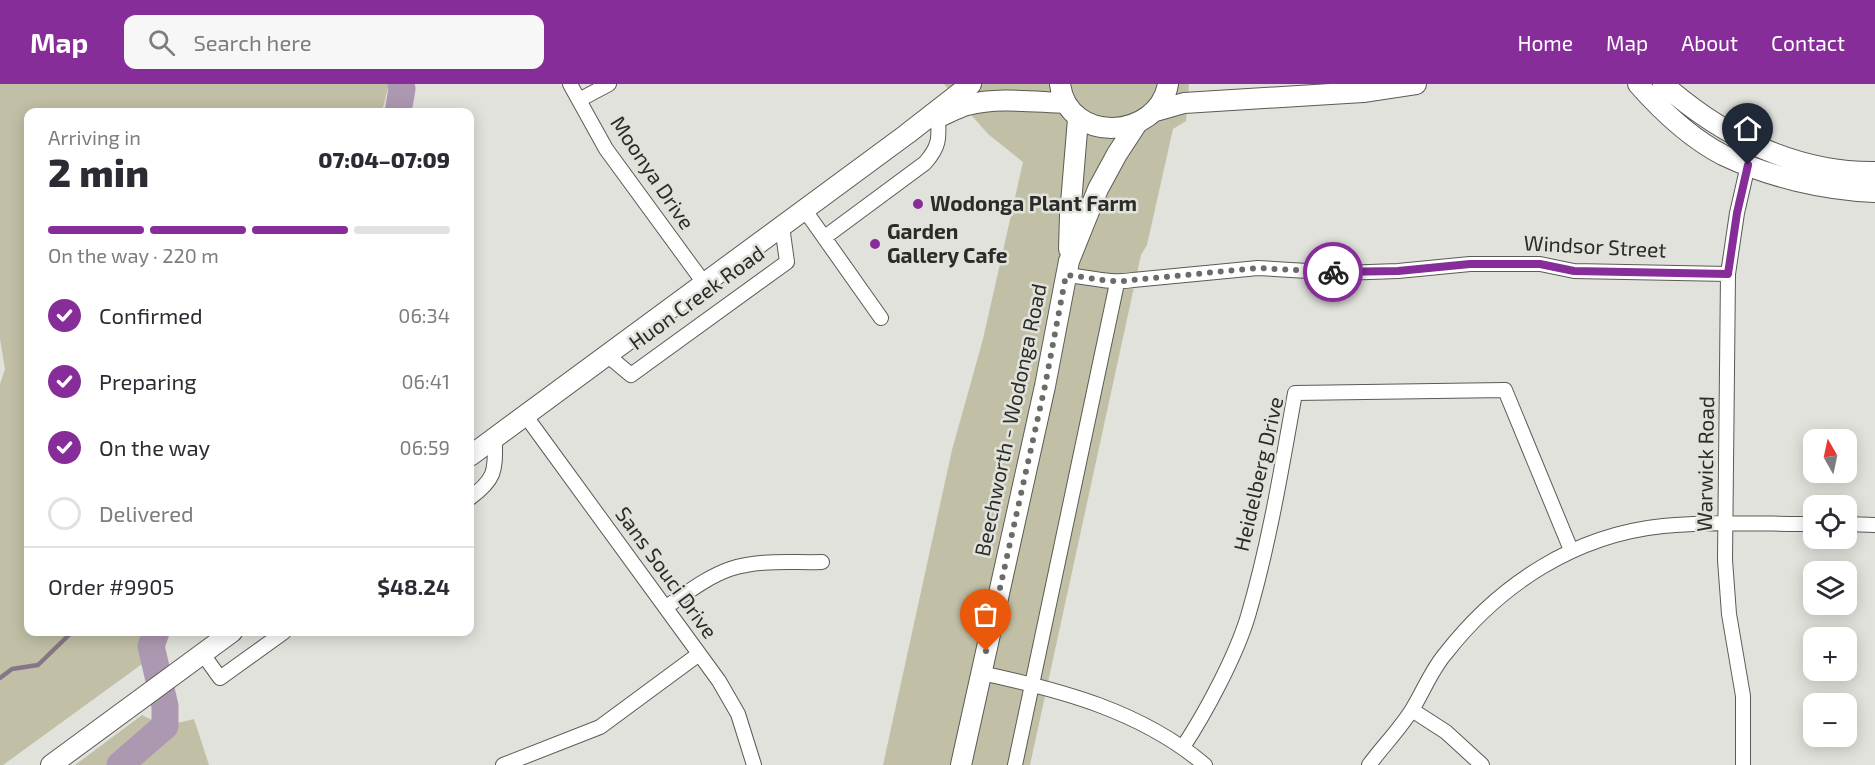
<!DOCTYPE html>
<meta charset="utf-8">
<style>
:root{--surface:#fff;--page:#f7f7f7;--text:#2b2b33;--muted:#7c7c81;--line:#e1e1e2;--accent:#872d99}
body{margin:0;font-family:"Exo 2",sans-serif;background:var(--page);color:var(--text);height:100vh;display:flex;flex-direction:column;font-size:22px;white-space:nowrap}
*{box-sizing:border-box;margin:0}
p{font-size:20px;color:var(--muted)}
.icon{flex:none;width:33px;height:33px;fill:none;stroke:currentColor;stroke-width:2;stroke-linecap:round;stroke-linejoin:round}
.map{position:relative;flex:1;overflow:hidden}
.drawer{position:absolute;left:24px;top:24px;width:450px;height:528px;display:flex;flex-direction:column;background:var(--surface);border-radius:12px;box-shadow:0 3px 15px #0003}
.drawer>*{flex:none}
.needle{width:39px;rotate:351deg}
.buttons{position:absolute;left:1803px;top:345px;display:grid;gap:12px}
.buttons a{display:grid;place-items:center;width:54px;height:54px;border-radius:12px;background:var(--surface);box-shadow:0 3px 15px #0003;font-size:30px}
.pin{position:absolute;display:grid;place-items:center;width:51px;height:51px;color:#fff;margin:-62px -26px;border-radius:50% 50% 50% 0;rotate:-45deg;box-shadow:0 0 6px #0007}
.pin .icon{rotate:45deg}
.courier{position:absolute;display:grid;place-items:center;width:60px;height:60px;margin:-30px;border:4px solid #872d99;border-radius:50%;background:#fff;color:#222;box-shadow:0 2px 8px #0007}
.headline em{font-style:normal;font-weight:800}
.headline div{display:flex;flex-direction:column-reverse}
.headline{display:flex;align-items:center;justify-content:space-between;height:102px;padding:0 24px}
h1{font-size:39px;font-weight:800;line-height:45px}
.bar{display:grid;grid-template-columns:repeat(4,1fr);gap:9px 6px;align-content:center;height:72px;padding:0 24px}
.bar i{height:8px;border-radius:4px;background:var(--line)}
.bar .on{background:var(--accent)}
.bar p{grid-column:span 4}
.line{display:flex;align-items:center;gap:15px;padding:0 24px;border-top:2px solid var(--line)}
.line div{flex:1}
ol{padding:0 24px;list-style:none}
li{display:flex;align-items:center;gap:18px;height:66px}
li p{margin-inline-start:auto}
li .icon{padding:6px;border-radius:50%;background:var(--accent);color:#fff;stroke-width:4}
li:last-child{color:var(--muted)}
li i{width:33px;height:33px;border:3px solid var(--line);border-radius:50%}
header{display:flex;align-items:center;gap:36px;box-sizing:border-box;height:84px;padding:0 30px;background:var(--accent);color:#fff}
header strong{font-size:28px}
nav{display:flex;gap:33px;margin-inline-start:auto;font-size:21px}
.search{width:420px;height:54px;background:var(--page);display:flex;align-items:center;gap:15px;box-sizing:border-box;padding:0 21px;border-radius:12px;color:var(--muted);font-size:22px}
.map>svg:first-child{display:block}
</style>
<header>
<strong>Map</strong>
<div class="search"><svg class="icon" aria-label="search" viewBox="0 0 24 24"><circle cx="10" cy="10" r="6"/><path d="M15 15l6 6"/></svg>Search here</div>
<nav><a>Home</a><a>Map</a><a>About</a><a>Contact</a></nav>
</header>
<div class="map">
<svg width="1875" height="681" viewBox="0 0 1875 681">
<rect width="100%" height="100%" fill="#e2e2dc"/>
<path fill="#c1c0a6" d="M0 0H389L382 28H28V548H144V557L149 575 3 681H0V300L5 285 0 255Z
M944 0H1189L1186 37 1173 45 1147 161 1141 171 1030 681H883L952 366 983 255 1023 78 988 50Z
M142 631 165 642 194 635 209 681H75Z"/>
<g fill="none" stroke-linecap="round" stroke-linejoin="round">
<path stroke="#867788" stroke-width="4.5" d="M0 594 12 585 38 581 72 548"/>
<path stroke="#ad98b1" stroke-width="27" d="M398 28 402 5 401 0
M120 681 165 642V622L151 562 156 548"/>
<defs>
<path id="street" d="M570 0 606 65 704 199
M579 16 609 0
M804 125 881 234
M825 153 925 79C940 62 939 54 938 33
M1066 191C1089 193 1111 200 1133 196L1258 184 1341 189 1398 187 1470 180H1540L1574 187 1728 190
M607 271 631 291 787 178 782 142
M525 331 719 597 738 630 754 681
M470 414C497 394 495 386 495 354
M1846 440 1875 441
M666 523C687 509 707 493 730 485 759 475 793 479 822 478
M202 569 220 594 284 548
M981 589C1061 606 1141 627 1205 681
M1412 626 1446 648 1482 681
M1183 663C1206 628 1236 572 1248 532 1269 461 1282 382 1295 309L1505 306 1571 466
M503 681 600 643 699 570
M1015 681 1117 199
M1369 681C1383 662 1401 644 1413 624 1424 606 1432 585 1446 569 1500 500 1575 451 1663 442 1713 437 1764 440 1814 440
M1743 681V612L1729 530 1725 476 1728 190 1737 129 1748 81"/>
<path id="secondary" d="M1060 0C1068 61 1158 56 1168 0
M1638 0C1661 26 1692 55 1723 71 1769 93 1824 106 1875 108
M1663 0C1722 52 1795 89 1875 88
M1156 27 1184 19 1363 8 1416 0
M936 34C946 30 957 24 967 21 998 13 1034 18 1066 19
M1069 165 1070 131 1078 35
M470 372 907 50 971 0
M51 681 232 548
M961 681 1045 302 1069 177 1098 105 1117 70 1138 38"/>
</defs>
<use href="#street" stroke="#5b5a55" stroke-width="16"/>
<use href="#secondary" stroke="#5b5a55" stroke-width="22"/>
<use href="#street" stroke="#fff" stroke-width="14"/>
<use href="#secondary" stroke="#fff" stroke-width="20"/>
</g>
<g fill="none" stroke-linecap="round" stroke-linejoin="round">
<path stroke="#6b6b67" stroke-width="6" stroke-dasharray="0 10.8" d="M986 567 1045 302 1066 191C1089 193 1111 200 1133 196L1258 184 1333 188"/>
<path stroke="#872d99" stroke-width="8" d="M1333 188 1398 187 1470 180H1540L1574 187 1728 190 1737 129 1748 81"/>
</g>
<g fill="#872d99" stroke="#e2e2dc" stroke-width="2">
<circle cx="918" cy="120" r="6"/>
<circle cx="875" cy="160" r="6"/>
</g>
<g text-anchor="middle" stroke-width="5" stroke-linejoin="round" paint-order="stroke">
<g font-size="21" fill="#2b2b28" stroke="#e2e2dc">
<text transform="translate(652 89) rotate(56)" y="7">Moonya Drive</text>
<text transform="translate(1595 163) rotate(3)" y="7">Windsor Street</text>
<text transform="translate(697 214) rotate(-36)" y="7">Huon Creek Road</text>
<text transform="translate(1011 336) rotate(-78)" y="7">Beechworth - Wodonga Road</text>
<text transform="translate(1706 380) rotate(-89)" y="7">Warwick Road</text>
<text transform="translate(1259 390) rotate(-77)" y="7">Heidelberg Drive</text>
<text transform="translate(666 489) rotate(54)" y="7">Sans Souci Drive</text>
</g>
<g font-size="21" font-weight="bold" fill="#2b2b28" stroke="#e2e2dc" text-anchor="start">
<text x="930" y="127">Wodonga Plant Farm</text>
<text x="887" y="155">Garden<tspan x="887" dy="24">Gallery Cafe</tspan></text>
</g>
</g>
</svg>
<div class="buttons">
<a><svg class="needle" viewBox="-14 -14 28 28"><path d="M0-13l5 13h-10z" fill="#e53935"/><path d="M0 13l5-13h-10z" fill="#7c7c81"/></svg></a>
<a><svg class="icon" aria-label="locate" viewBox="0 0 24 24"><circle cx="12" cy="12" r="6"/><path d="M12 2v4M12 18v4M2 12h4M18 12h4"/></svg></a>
<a><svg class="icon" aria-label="layers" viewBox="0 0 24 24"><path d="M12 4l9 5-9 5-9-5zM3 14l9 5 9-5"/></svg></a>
<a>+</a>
<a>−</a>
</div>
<div class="pin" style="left:986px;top:567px;background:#ea580c"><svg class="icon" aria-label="bag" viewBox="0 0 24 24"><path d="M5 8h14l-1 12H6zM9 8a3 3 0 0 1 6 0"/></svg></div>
<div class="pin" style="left:1748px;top:81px;background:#1f2937"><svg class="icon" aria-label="home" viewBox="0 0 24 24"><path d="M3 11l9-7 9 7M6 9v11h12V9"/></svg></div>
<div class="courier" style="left:1333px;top:188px"><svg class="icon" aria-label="bike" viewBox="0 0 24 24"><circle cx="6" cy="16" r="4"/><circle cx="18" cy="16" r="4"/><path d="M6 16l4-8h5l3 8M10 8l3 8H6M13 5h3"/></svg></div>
<section class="drawer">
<div class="headline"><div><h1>2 min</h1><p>Arriving in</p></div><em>07:04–07:09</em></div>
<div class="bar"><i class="on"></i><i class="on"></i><i class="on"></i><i></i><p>On the way · 220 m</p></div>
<ol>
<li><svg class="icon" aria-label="check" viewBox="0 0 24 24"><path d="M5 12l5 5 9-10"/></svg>Confirmed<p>06:34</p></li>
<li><svg class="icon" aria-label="check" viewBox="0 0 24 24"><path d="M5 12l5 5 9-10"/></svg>Preparing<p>06:41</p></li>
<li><svg class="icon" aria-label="check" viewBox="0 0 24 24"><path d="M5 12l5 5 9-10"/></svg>On the way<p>06:59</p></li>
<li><i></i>Delivered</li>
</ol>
<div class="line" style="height:78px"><div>Order #9905</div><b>$48.24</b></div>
</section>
</div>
